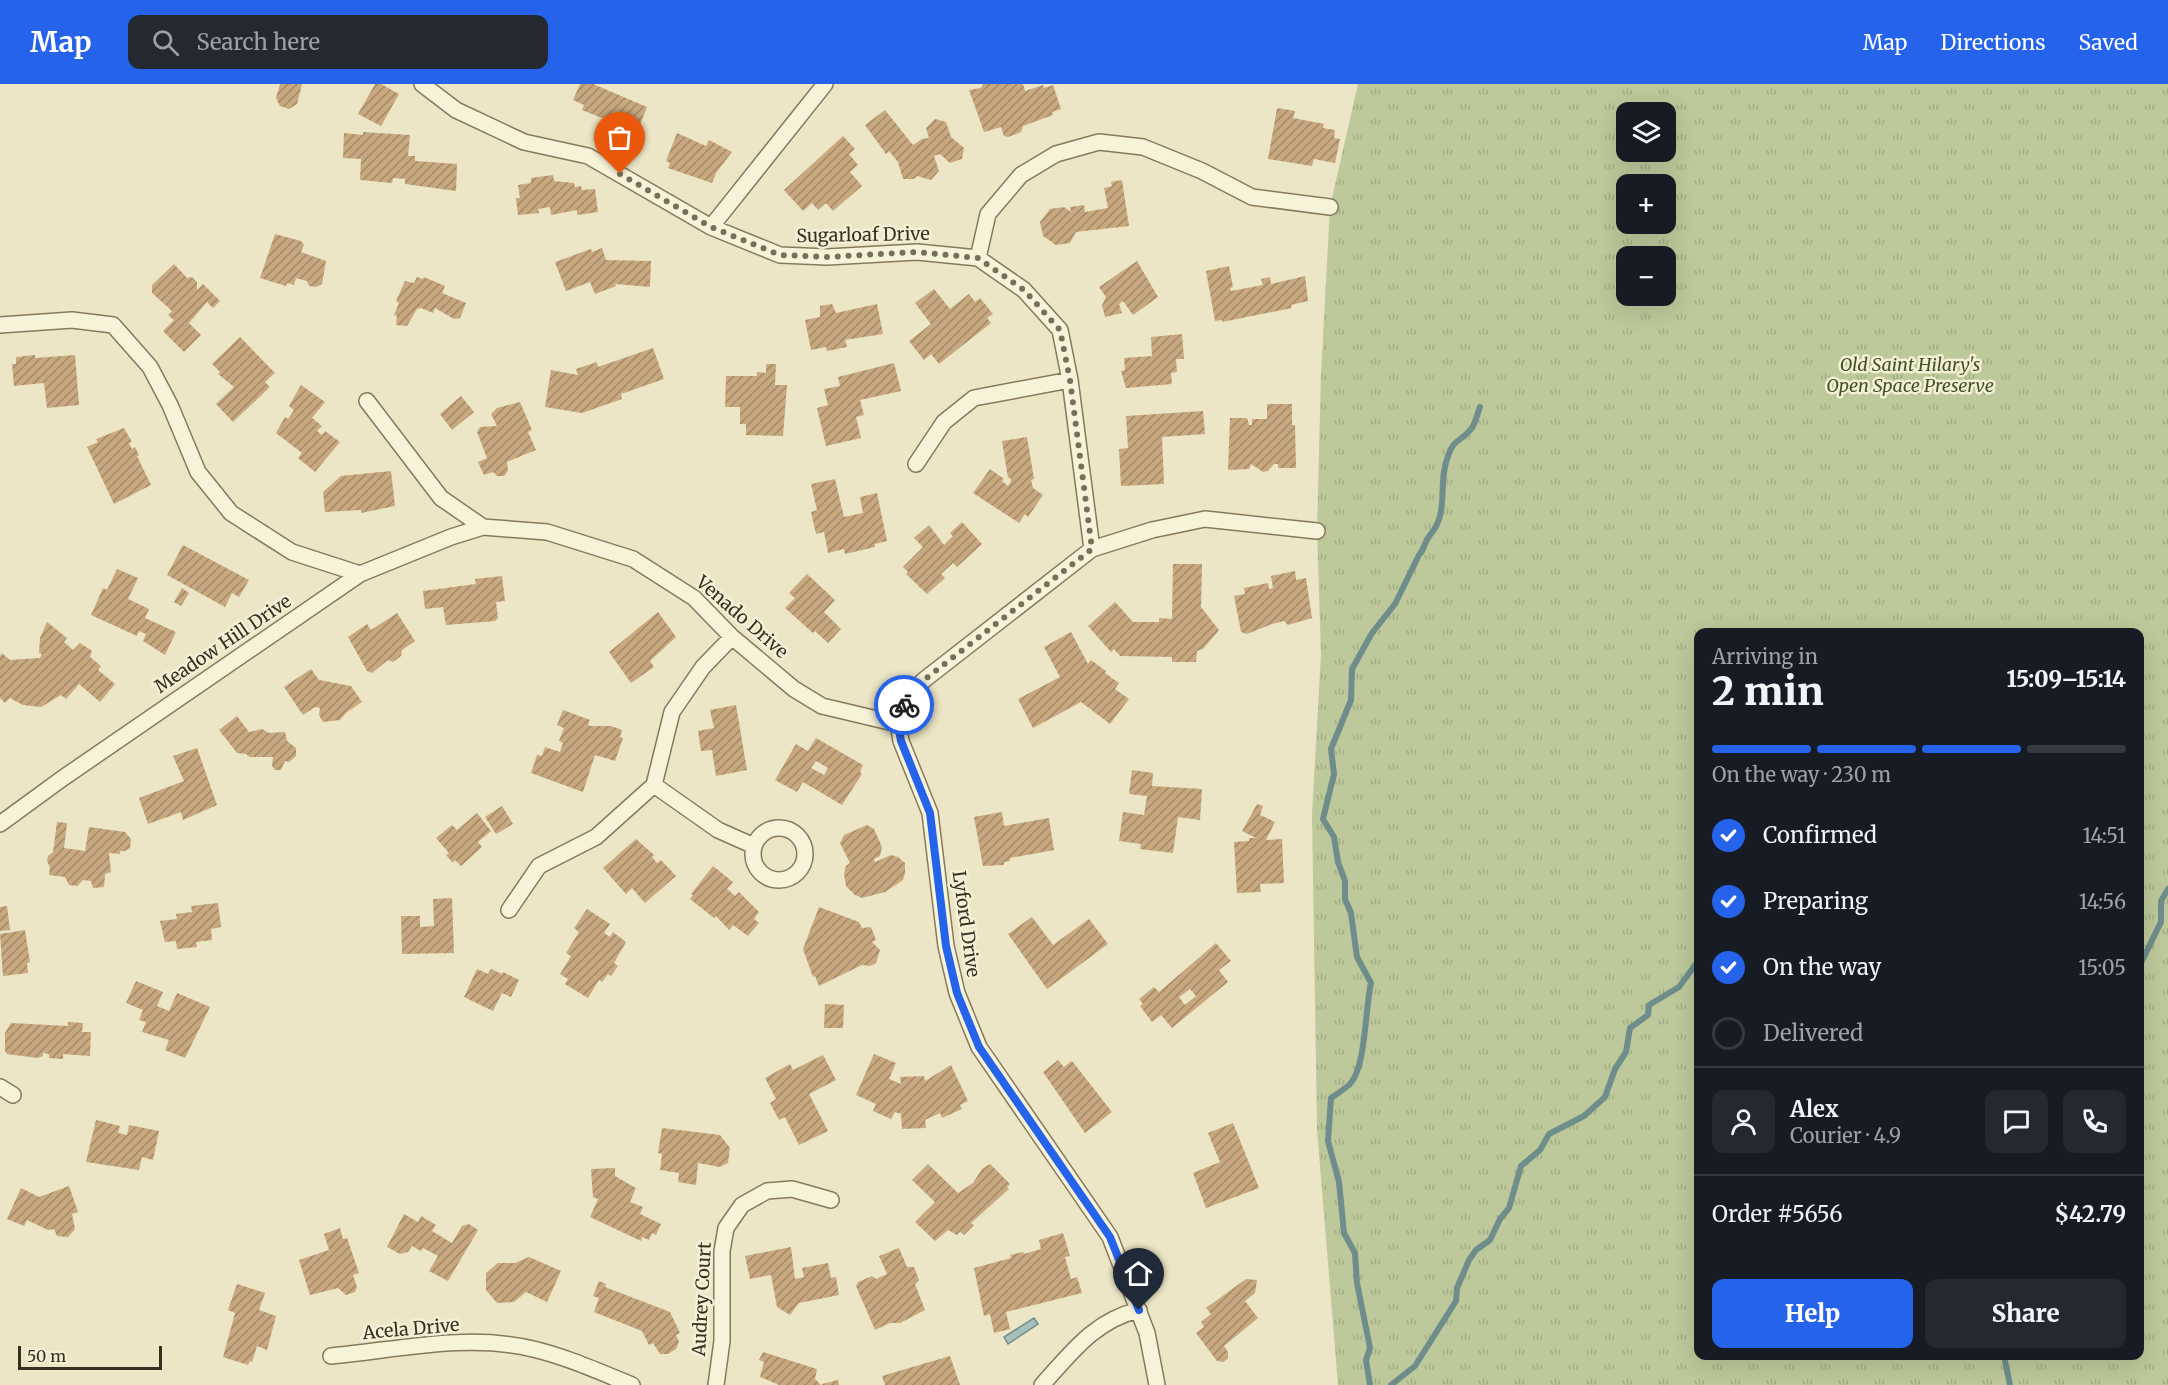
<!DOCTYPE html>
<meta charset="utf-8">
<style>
:root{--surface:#171b24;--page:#242831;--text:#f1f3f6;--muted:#9ea1a6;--line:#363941;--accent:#2563eb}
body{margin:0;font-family:Merriweather,serif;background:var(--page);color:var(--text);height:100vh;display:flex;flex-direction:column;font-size:22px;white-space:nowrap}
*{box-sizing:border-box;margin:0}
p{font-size:20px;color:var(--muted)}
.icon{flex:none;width:33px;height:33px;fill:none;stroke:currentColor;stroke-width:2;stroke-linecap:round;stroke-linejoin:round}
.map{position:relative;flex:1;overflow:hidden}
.panel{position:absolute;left:1694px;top:544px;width:450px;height:732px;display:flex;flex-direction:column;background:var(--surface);border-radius:12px;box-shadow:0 6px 24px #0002}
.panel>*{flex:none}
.controls{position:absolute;left:1616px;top:18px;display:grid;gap:12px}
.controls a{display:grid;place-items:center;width:60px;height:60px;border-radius:12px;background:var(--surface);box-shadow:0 6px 24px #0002;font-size:30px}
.scale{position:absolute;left:18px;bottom:15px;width:144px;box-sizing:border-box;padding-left:6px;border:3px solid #372f1f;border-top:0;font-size:16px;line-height:21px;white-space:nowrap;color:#372f1f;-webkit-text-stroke:4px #f4f0d5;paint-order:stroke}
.pin{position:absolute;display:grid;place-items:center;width:51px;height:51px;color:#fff;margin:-62px -26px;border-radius:50% 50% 50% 0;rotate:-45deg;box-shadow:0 0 6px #0007}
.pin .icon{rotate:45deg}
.courier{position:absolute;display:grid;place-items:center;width:60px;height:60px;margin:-30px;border:4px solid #2563eb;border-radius:50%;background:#fff;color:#222;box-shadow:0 2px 8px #0007}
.overview em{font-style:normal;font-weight:800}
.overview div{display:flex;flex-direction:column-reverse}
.overview{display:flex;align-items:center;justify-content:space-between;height:102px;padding:0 18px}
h1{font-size:39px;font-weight:800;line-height:45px}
.bar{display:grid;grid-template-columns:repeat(4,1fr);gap:9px 6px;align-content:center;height:72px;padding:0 18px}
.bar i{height:8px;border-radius:4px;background:var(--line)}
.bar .on{background:var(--accent)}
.bar p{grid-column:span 4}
.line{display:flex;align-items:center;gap:15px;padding:0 18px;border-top:2px solid var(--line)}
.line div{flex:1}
.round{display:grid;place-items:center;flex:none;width:63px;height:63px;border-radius:12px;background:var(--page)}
ol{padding:0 18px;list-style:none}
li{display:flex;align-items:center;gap:18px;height:66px}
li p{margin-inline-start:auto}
li .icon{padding:6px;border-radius:50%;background:var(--accent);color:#fff;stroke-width:4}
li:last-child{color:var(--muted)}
li i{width:33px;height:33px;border:3px solid var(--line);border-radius:50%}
.primary-button{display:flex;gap:12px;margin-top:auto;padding:12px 18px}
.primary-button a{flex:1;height:69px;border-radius:12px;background:var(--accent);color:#fff;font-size:24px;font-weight:800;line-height:69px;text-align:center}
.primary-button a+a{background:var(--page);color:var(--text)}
header{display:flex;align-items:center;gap:36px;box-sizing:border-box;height:84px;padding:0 30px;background:var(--accent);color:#fff}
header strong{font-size:28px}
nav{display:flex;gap:33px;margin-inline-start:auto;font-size:21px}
.search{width:420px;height:54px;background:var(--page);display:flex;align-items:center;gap:15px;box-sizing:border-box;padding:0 21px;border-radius:12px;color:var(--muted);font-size:22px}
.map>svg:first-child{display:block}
</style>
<header>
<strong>Map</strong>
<div class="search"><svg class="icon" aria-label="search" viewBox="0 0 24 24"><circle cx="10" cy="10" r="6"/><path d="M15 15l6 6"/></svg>Search here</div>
<nav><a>Map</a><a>Directions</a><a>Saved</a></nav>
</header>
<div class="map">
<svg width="2168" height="1301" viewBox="0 0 2168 1301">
<defs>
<pattern id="park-tufts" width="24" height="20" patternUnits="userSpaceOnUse" patternTransform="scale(1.5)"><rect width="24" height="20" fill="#bdc99a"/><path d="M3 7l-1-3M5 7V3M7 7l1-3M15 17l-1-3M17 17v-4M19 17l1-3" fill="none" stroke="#a3ad84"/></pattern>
<pattern id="building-hatch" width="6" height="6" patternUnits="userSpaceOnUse" patternTransform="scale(1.5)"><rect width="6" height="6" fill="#c8a87e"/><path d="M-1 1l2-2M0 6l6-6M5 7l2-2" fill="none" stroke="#a38967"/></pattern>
</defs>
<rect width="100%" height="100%" fill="#ece6c6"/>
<path fill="url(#park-tufts)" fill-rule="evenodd" d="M1358 0H2168V1301H1338L1317 1045 1312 730 1321 570 1317 447 1321 290 1330 123ZM1626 28H1665V68H1626ZM1626 100H1665V140H1626ZM1626 172H1665V212H1626ZM1698 549H2139V1272H1698Z"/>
<path fill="#a7c0bc" stroke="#6e8d8b" stroke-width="1.5" d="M1034 1234 1038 1240 1008 1260 1004 1253Z"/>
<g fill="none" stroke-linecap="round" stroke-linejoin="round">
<path stroke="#6e8d8b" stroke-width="6" d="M2139 883 2161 838V817L2168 805
M2004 1272 2010 1301
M1370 1301 1366 1276 1370 1264 1357 1199 1355 1169 1344 1149 1339 1098 1328 1057 1331 1014C1337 1010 1345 1005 1350 1000 1366 983 1365 925 1371 899L1357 873 1351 829 1345 815V797L1338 778 1334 753 1323 735 1334 690 1331 665 1351 616 1352 585 1372 549 1395 520 1419 471C1425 465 1424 458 1430 451 1450 428 1437 400 1448 372 1455 353 1460 359 1471 345 1476 339 1477 330 1480 323
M1391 1301 1415 1282 1456 1217 1457 1204 1469 1176 1476 1166 1490 1156 1500 1135 1509 1124 1521 1082 1540 1066 1549 1050 1584 1032 1605 1013 1615 985 1626 968 1630 944 1648 931 1649 921 1679 903 1698 877"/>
</g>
<path fill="url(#building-hatch)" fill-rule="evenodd" d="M280 0H302L297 20 289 25 280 22 276 14Z
M375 0H381L399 10 381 42 358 30Z
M580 0H593L647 23 635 53 605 42 607 36 582 26 584 21 573 16Z
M983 0H1023L1025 7 1043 1 1044 4 1053 1 1061 25 1052 28 1053 31 1023 42 1021 48 1008 53 1004 52 1001 43 984 48 969 6 981 4Z
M1277 24 1295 27 1293 34 1324 40 1323 44 1335 46 1334 54 1340 55 1335 79 1314 75 1312 82 1268 75Z
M885 26 913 61 922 55 929 54 926 44 935 35 946 38 951 53 964 64 962 75 950 79 940 70 934 72 939 87 931 96 917 92 914 95H903L898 78 889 67 886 70 865 41Z
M363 48 410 51 408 72H415V77L457 80 456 107 405 100V95L393 94 392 99 360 96 361 75 343 74 344 49 363 51Z
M677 49 706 62 709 56 732 68 716 89 712 99 668 84 670 79 666 77Z
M843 52 855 65 849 70 858 81 850 88 862 102 833 127 826 119 818 126 812 119 803 127 784 106Z
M553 91 554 97 574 99 575 103 581 102 582 106 595 105 598 128 577 131V126L551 131 550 123 538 125 539 129 518 131 516 114H520L518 101 531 99V94Z
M1122 96 1129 142 1076 148 1070 159 1056 161 1043 152 1040 138 1050 125 1064 123 1071 128 1070 123 1084 121 1085 128 1108 124 1104 104 1112 102 1111 98Z
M275 150 301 157 304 161 301 168 326 177 322 200 316 203 309 202 307 197 296 194 294 201 287 199 286 202 260 194Z
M602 164 606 176 651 177 650 203 615 200 616 202 595 210 590 198 566 207 555 178 591 165 592 168Z
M1137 177 1158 213 1133 231 1123 217 1119 220 1122 229 1105 233 1102 221 1106 213 1099 203Z
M174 180 187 194 192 193 197 198V206L203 200 220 217 213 224 207 218 189 239 201 251 184 268 163 247 174 236 168 231 172 227 152 209V201Z
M1229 182 1233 203 1230 204 1231 207 1263 201 1261 195 1270 193 1271 200 1305 192 1308 217 1291 221 1292 224 1222 238V236L1215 237 1206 187Z
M417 193 423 195 424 193 445 202 442 209 466 219 460 234 454 235 435 224 433 229 421 224 417 225 407 242 396 241 397 232 394 231 399 219 396 217 405 197 414 199Z
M934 205 950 225 969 210 975 218 980 214 993 230 987 234 991 239 939 280 931 270 924 276 909 257 931 240 915 219Z
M832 220 836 229 877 220 883 250 845 256 847 263 827 267 826 263 811 266 805 236 820 233V222Z
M1182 250 1184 275H1176L1177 288 1171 289 1172 300 1126 304 1121 287 1125 286 1124 274 1152 272 1151 253Z
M240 253 275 289 265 298 270 303 233 338 216 320 234 303 218 290 220 288 212 280Z
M653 264 664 295 621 310 622 315 582 329 545 323 551 286 578 291 576 285 597 278 598 283Z
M35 271V274L75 271 79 321 47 324 44 299 14 302 12 280H16V273Z
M894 279 901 307 860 316 864 331 856 333 861 354 826 362 817 324 828 321 824 305 840 302 838 293Z
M766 280H776L775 301H787L783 352 746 351V340H740V323H725L726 292H757V288L766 289Z
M301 301 325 318 312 334 322 342 317 347 322 351 325 347 340 358 315 388 298 374 302 369 276 349 285 333 288 335 294 326 289 322Z
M461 312 474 328 452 346 440 330Z
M520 318 532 346 528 348 536 366 507 378 508 387 504 392H497L493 388 484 391 478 378 487 374 477 348 480 343 497 342 491 330 497 324Z
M1267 320H1292V341H1295L1296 384H1278V380H1274L1268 387 1263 388 1251 380 1249 385 1228 386 1230 334H1247L1249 341H1252V335H1267Z
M1203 327 1205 350 1162 353 1164 400 1121 402 1119 365 1128 364 1126 332Z
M124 344 132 358 129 359 132 365 135 363 139 371 137 372 151 401 114 420 87 363 98 358 96 355Z
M1027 353 1034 395 1031 396 1033 404 1043 411 1028 433 1025 430 1019 439 973 409 990 385 1004 395 1002 397 1008 402 1011 397 1010 393 1008 394 1002 357Z
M391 387 395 422 361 429V426L325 428 323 408 341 392Z
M835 395 844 433 863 429 860 413 877 409 887 457 875 460V463L845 470 844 465 828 469 824 448 816 450 811 428 817 426 811 400Z
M962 438 982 460 957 483 953 479 941 490 945 494 927 510 906 490 908 488 903 483 923 463 914 454 929 441 944 461 953 452 950 449Z
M183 461 249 496 239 513 232 509 225 523 167 491Z
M1173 480H1202L1201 523 1219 546 1203 565 1197 567 1196 578H1172V573L1120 572 1114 565 1111 568 1088 542 1115 518 1133 538H1159V534L1172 535Z
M117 485 138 494 128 515 149 525 145 534 176 548 165 571 143 557 146 550 139 547 137 552 91 531 103 504 107 506Z
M1295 487 1296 496 1306 494 1312 534 1288 541 1284 537 1272 540 1247 550 1241 548 1234 512 1245 510 1244 504 1268 499 1269 505 1273 504 1271 492Z
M807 490 835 516 824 528 841 545 828 559 815 547 813 549 785 524 795 514 789 509Z
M502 492 505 517 496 518 498 534 495 537 446 541 443 523 425 525 423 507 476 500 475 495Z
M182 504 189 509 181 522 174 518Z
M658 528 676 553 650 577 654 583 631 599 609 568Z
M397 529 415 557 402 566 401 572 393 578 388 576 372 589 367 587 348 553 367 540 371 546Z
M47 538 67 554 64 558 73 566 80 559 92 567 90 573 101 582 98 586 115 600 100 618 79 600 66 615 61 611 41 623 23 621 10 614 5 619 0 614V572L2 569 10 576 40 574 42 570 39 569 40 554Z
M1071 548 1088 580 1091 576 1106 587 1105 589 1119 599 1115 605 1129 615 1110 640 1081 618 1033 644 1018 615 1060 593 1044 563Z
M311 585 319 596 351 602 362 618 347 628 340 636 323 638 319 631 320 624 315 623 303 631 284 603Z
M736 621 747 686 716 692 712 666 701 667 698 647 714 644 710 626Z
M563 626 590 636 588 641 590 642H611L622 646 620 653 623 654 615 677 595 671 583 708 531 689 537 671 542 672 545 663 560 668 563 659 559 657 564 644 557 641Z
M237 632 249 648 262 645 269 649 285 648 287 657 296 664V672L289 678 285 677 281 686H275L272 682 273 673H250L246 670 237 669 219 646Z
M816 654 863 681 860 688 862 690 842 721 803 698 797 708 775 696 796 660 808 667ZM816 677 828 684 824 691 811 684Z
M197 664 217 721 183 736 181 728 148 740 139 714 184 697 173 672Z
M1132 686 1153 689 1152 702 1202 705 1200 736 1178 733 1173 769 1140 765 1141 760 1119 757 1123 728 1144 731 1147 712 1129 710Z
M1257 720 1263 722 1260 731 1275 738 1266 756 1282 755 1284 799 1260 800 1261 808 1237 809 1234 758 1249 757V754H1256L1242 747Z
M502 722 513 740 496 750 485 733Z
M1002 728 1004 742 1049 734 1054 766 1010 774V777L1004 778V781L983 782 974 733Z
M477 729 491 747 478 758 482 763 461 782 455 776 453 779 446 771 449 769 436 754 452 741 457 746Z
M57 738 67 739 64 764 85 767 89 743 125 748 131 755 130 764 125 767H120V770L109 769 111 788 105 790 104 803 93 804 91 797 83 796 77 802 69 801 65 793 49 791 50 783 47 777 48 772 53 768Z
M867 741 874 745 882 763 880 772 874 775 875 778 891 771 898 773 905 779V789L903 796 885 808 862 814 855 811 846 802 844 790 846 782 850 779 840 759 844 751Z
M636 755 654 771 652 773 657 779 661 776 676 792 645 819 632 804 626 810 603 784Z
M713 782 733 798 727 805 735 812 739 808 759 828 754 835 759 839 748 852 733 841 729 846 716 832 714 834 690 815 693 811 691 810Z
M452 814 454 869 402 870 401 832H420V843L434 842 433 815Z
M218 819 221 843 211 845 212 856 196 858 197 863 177 865 176 857 165 858 160 837 177 835 176 830 192 828 191 822Z
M7 822 10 846 0 847V823Z
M819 823 859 838 862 844 871 843 876 856 872 858 880 866 876 879 870 882 862 881 819 902 815 892 813 893 803 865Z
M587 825 610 840 604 849 610 853 613 848 626 858 614 879 618 882 611 892 608 890 602 898 599 896 588 914 565 900 568 895 560 890 571 872 566 869 579 848 574 844Z
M1032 833 1053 861 1089 835 1108 860 1047 905 1008 850Z
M25 846 30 878 27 879 28 889 3 892 0 850Z
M1216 859 1231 877 1219 886 1228 898 1172 944 1161 931 1152 938 1140 922 1143 920 1139 915 1154 903 1159 908ZM1190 905 1196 912 1185 921 1179 913Z
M477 885 488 890 491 885 502 890 503 888 519 896 511 913 502 909 493 927 464 913Z
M136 897 163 908 157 922 169 927 177 909 210 923 185 974 165 966 169 956 142 948 146 938 139 936 143 926 126 919Z
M825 920 844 921 843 944H824Z
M68 938 83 939 82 948H91L90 972 63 970V975L49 974V970L43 969V972L38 974 7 970 5 967V949L11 939 68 942Z
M874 970 896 979 889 995 901 1000 900 993 924 992 925 997 951 981 968 1017 960 1021 962 1025 942 1034 940 1029 925 1036 926 1044 902 1045 901 1030 895 1028 891 1035 873 1027 876 1020 856 1011Z
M823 971 836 996 809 1010 828 1047 799 1061 785 1033 779 1036 770 1019 776 1015 765 994 790 980 793 986Z
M1058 976 1064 983 1072 977 1112 1028 1085 1049 1043 988Z
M96 1036 120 1042 118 1049 127 1051 129 1041 159 1047 153 1076 142 1073 139 1086 86 1078Z
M1233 1039 1259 1104 1206 1124 1193 1089 1220 1078 1208 1049Z
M662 1044 720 1051 730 1064 728 1079 720 1083 698 1079 696 1101 678 1098 679 1089 660 1086 662 1070 658 1069Z
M928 1080 958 1109 973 1099 982 1085 990 1080 1010 1100 1007 1103 1009 1105 971 1139 974 1141 964 1151 960 1148 957 1151 948 1146 935 1157 915 1138 935 1118 912 1096Z
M615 1084V1092L636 1104 630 1118 643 1123 640 1130 661 1140 656 1151 652 1149 649 1156 642 1153 641 1157 590 1133 598 1115 593 1113 591 1085Z
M69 1102 78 1128 72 1130 75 1145 68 1153 57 1152 54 1145 48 1146 27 1136 24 1142 7 1135 21 1104 39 1113Z
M404 1130 418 1138 421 1132 436 1141 432 1147 452 1159 462 1142 469 1140 478 1146 448 1197 429 1187 438 1172 423 1164 421 1167 412 1162 408 1168 400 1170 387 1163Z
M340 1144 343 1155 347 1154 359 1189 353 1191 357 1203 355 1208 346 1211 338 1204 310 1211 299 1176 329 1166 324 1150Z
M1063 1149 1070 1172 1065 1173 1071 1195 1077 1193 1082 1209 1006 1228 1010 1245 994 1249 990 1230 984 1232 974 1184 1011 1174 1010 1171 1023 1168 1024 1170 1041 1165 1039 1156Z
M791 1163 795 1195 804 1193 802 1184 828 1179 831 1194 836 1193 839 1211 799 1219 790 1231 777 1223 771 1191 750 1195 745 1172Z
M899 1164 907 1183H914L919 1196 915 1200 925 1226 900 1239H890L875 1246 856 1202 858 1198 872 1192 876 1195 887 1190 879 1172Z
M529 1173 561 1187 547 1218 526 1208 514 1218 497 1219 486 1206V1189L498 1179H515Z
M1246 1195 1257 1196 1255 1209 1245 1217 1258 1234 1224 1262 1228 1268V1274L1223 1278 1217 1277 1196 1249 1204 1243 1201 1238 1211 1230 1206 1224Z
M599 1197 606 1200 605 1203 670 1228 680 1249 676 1251 679 1258 676 1265 668 1270H660L653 1259 649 1261 642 1247 594 1228 599 1214 593 1212Z
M237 1200 265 1209 259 1226 276 1232 267 1266 257 1262 252 1278 250 1277 248 1281 223 1273 235 1229 228 1226Z
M763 1268 817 1285 815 1295 821 1301H779L760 1293 764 1278 759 1276Z
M950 1272 960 1301H885L882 1292Z
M838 1296 839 1301H822V1300Z"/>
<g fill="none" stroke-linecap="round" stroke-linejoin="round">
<defs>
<path id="street" d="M422 0 456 26 524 58 588 72 711 143 780 171 827 173 917 168 978 174 1024 206 1060 246 1070 296 1092 465
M711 143 825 0
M978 174 988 130 1021 91 1056 70 1099 58 1143 63 1202 87 1252 113 1330 123
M0 241 72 236 113 241 150 283 170 321 198 388 231 429 292 468 360 490
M367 317 441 414 483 443 547 448 633 475 694 514 732 553 794 605 822 622 898 640
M916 380 944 338 974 314 1070 296
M654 701 718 746 754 762
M0 740 63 694 360 490 451 453 483 443
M753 770a26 26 0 1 1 52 0a26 26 0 1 1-52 0Z
M509 826 539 782 596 753 654 701 672 628 703 583 732 553
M0 1003 13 1011
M331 1272C397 1266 467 1249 533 1265 567 1273 600 1288 632 1301
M716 1301 722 1257V1167L726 1144 742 1121 767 1107 792 1105 831 1116
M1042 1301C1071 1269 1095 1236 1139 1226
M1157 1301 1147 1249 1110 1153 979 963 957 909 946 862 930 729 901 657 898 640 906 615 924 596 1092 465 1152 446 1205 435 1317 447"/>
</defs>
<use href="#street" stroke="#86795c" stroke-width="18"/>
<use href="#street" stroke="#f7f3d9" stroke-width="15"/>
</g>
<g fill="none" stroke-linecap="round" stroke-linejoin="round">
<path stroke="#766f59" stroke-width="6" stroke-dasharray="0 10.8" d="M620 90 711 143 780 171 827 173 917 168 978 174 1024 206 1060 246 1070 296 1092 465 924 596 906 615 904 621"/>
<path stroke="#2563eb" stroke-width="8" d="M904 621 898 640 901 657 930 729 946 862 957 909 979 963 1110 1153 1139 1226"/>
</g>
<g text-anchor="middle" stroke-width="5" stroke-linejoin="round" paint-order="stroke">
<g font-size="18" fill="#372f1f" stroke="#f4f0d5">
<text transform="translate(863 151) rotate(-1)" y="6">Sugarloaf Drive</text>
<text transform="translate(742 533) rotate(41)" y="6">Venado Drive</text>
<text transform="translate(223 560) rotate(-34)" y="6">Meadow Hill Drive</text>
<text transform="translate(966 840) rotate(82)" y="6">Lyford Drive</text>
<text transform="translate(702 1215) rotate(-87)" y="6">Audrey Court</text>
<text transform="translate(411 1245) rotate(-5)" y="6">Acela Drive</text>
</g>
<g font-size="18" font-style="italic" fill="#415227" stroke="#f4f0d5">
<text x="1910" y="287">Old Saint Hilary's<tspan x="1910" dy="21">Open Space Preserve</tspan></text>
</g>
</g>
</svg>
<div class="controls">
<a><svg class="icon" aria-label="layers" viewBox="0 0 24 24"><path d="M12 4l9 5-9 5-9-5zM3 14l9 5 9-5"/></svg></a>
<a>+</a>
<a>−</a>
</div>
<div class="scale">50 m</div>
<div class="pin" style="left:620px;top:90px;background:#ea580c"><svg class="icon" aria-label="bag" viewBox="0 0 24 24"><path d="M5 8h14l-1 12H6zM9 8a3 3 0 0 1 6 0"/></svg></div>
<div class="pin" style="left:1139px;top:1226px;background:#1f2937"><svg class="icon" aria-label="home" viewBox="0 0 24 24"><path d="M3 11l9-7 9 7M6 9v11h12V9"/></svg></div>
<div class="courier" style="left:904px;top:621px"><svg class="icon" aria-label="bike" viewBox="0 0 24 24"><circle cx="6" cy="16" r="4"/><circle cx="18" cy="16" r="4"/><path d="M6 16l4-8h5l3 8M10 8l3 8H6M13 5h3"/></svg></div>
<section class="panel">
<div class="overview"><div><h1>2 min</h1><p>Arriving in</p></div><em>15:09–15:14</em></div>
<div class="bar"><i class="on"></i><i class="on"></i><i class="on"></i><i></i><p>On the way · 230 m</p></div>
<ol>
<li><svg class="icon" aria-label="check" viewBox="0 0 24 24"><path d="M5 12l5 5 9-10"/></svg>Confirmed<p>14:51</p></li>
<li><svg class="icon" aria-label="check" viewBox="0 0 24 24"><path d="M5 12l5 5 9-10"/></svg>Preparing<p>14:56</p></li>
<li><svg class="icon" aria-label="check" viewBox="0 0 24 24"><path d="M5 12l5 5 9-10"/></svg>On the way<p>15:05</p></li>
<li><i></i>Delivered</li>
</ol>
<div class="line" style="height:108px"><a class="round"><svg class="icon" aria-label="person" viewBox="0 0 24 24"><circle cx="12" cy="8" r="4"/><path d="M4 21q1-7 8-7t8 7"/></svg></a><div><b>Alex</b><p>Courier · 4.9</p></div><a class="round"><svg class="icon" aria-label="chat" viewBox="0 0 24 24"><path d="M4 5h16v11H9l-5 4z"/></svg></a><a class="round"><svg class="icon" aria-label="phone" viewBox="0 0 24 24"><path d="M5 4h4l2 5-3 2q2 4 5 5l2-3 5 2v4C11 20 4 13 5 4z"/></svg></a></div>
<div class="line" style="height:78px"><div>Order #5656</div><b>$42.79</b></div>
<div class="primary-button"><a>Help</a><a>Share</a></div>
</section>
</div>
